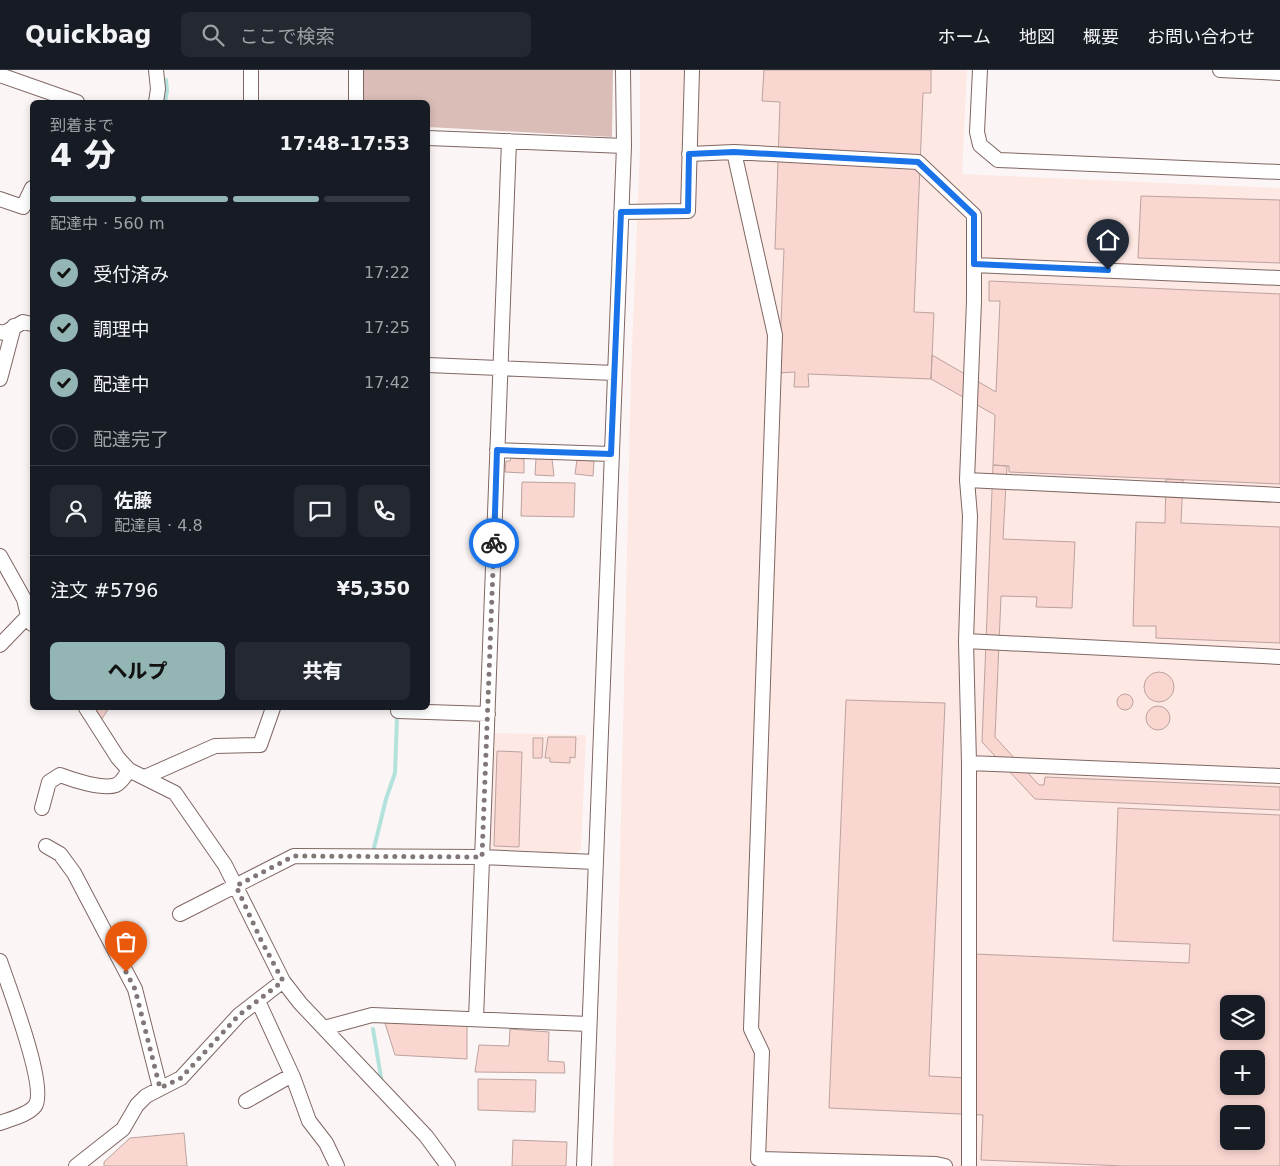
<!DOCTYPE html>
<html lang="ja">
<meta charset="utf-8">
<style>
:root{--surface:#171b24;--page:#242831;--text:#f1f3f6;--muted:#9ea1a6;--line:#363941;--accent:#93b5b3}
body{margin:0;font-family:"DejaVu Sans","Noto Sans JP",sans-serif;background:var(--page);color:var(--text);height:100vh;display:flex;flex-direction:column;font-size:19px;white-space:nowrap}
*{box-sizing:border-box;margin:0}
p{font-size:16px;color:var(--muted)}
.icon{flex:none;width:28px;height:28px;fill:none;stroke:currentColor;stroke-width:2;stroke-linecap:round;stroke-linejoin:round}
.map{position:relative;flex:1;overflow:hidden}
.panel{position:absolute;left:30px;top:30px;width:400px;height:610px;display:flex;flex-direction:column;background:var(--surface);border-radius:8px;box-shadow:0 2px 8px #0003}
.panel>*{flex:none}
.controls{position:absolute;left:1220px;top:925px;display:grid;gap:10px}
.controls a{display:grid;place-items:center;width:45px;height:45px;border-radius:8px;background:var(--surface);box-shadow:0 2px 8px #0003;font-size:25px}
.pin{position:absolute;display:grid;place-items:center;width:42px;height:42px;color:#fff;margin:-51px -21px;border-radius:50% 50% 50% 0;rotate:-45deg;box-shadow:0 0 5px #0007}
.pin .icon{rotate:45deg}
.courier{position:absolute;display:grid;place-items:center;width:50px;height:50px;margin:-25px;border:4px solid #1a73e8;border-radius:50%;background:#fff;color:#222;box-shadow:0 1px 6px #0007}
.summary em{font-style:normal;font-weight:800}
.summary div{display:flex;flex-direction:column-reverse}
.summary{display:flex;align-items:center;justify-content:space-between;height:85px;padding:0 20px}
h1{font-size:32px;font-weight:800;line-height:38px}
.bar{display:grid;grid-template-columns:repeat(4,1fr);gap:8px 5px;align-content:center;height:60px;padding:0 20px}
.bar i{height:6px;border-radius:4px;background:var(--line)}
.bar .on{background:var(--accent)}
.bar p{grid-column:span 4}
.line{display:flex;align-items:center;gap:12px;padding:0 20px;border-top:1px solid var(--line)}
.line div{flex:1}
.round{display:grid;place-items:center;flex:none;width:52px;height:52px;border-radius:8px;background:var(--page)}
ol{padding:0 20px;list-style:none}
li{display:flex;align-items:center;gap:15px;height:55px}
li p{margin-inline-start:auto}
li .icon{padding:5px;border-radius:50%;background:var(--accent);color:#111;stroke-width:4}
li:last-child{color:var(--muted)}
li i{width:28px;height:28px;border:2px solid var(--line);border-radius:50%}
.primary-button{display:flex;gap:10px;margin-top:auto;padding:10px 20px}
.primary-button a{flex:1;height:58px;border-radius:8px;background:var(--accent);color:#111;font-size:20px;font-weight:800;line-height:58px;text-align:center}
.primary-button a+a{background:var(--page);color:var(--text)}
header{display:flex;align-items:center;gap:30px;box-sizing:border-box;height:70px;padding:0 25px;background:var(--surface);border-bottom:1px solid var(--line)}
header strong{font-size:24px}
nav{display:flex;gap:28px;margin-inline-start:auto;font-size:18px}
.search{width:350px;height:45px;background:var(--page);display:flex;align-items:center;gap:12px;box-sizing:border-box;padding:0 18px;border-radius:8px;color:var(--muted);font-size:19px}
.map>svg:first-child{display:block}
</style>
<header>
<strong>Quickbag</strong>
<div class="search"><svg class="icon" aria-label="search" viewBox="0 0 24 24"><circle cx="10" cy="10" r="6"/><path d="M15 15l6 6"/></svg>ここで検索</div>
<nav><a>ホーム</a><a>地図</a><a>概要</a><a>お問い合わせ</a></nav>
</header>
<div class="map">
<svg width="1280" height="1096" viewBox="0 0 1280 1096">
<rect width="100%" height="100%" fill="#fbf6f5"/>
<path fill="#fee8e4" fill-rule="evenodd" d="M640 0H967L962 104 1280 118V1096H613L631 304 640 79ZM1229 934H1256V961H1229ZM1229 989H1256V1016H1229ZM1229 1044H1256V1071H1229Z
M493 663 586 665 581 779 573 786 492 782 489 778Z"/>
<path fill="#dbbdb8" d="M364 0H613L612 67 428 57V32H363Z"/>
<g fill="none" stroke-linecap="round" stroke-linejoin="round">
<path stroke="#b2e2db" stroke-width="4" d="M165 32 167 21 166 10
M374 778 386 729 395 703 397 647
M373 959 382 1013"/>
</g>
<path fill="#f9d6d0" stroke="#bca29e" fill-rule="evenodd" d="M764 0H931V23H923L914 242 934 243 931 309 808 304 809 317H794L795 302 779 303 784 179H775L780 32 762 31Z
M1141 126 1280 130V193L1138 188Z
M989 211 1280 224V414L1009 402V396L993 395 995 345 931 309 932 285 996 322 1000 231H989Z
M511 388 524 389V403L505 402 506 391H510Z
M536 388 552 389 554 406 535 405Z
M577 390 594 391 593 406 575 404Z
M993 395 1007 396 1003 469 1075 472 1072 538 1036 537 1037 527 1001 526 995 667 1039 715H1044L1045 707 1280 717V740L1035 729 982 672Z
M1166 409 1183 410 1181 453 1280 457V573L1156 568V556H1133L1136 452 1165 453Z
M522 412 575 413 574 447 521 446Z
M1144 617a15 15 0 1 1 30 0a15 15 0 1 1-30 0Z
M1117 632a8 8 0 1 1 16 0a8 8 0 1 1-16 0Z
M846 630 945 633 929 1006 968 1008 974 884 1189 893 1190 874 1113 871 1118 738 1280 745V1096H1124L981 1090 983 1045 829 1038ZM1229 934H1256V961H1229ZM1229 989H1256V1016H1229ZM1229 1044H1256V1071H1229Z
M1146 648a12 12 0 1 1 24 0a12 12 0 1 1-24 0Z
M86 638H109L97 656Z
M548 667H576L575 688 570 687V693L550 692V688H545Z
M533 668H543L542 688H533Z
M497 681 522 682 519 777 494 776Z
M384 950 467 955V989L395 985Z
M510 959 549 962 548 991 564 992 565 1003 475 1002 479 975 509 976Z
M478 1009 536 1010 535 1042 478 1040Z
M184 1063 187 1096H104V1092L130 1068Z
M513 1070 567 1072 566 1096H512Z"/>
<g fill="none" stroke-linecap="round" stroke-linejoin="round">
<defs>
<path id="minor" d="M156 0 158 19 156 32
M980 0 977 62 980 75 998 90 1280 102
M1220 0 1280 3
M0 5 77 32
M251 32V0
M356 32V0
M428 68 624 76
M734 82 775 265 751 959 762 982 758 1089 936 1094 945 1096
M689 84 734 82 918 92 974 145V231L967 410 970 446 966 571 969 693V1096
M0 129 23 137 32 118
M621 142 688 141 692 0
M974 195 1280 208
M0 262 4 263 23 252 32 254
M428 295 614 303
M0 309 14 256
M497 380 611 384
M967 410 1280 425
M0 486 24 529 28 546 32 554
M966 571 1280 587
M0 575 28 546
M86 638 118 688 129 700 175 723 225 795 283 911 300 933 426 1066 448 1096
M398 641 488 644
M969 693 1280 706
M145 707 215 676 260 675 273 638
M42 738 49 712 60 705C73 710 103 720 116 715 121 713 126 705 129 700
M46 776 60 784 74 803 135 919 160 1018
M180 844 294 786 482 787 596 792
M0 891C8 915 48 1018 35 1036 28 1045 10 1049 0 1053
M258 931 293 1007 309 1051 326 1073 337 1096
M476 949 509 71
M324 958 372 945 589 954
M246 1031 292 1005
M76 1096 123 1059 137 1035 146 1026 181 1008 239 945 283 911
M584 1096 624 76 623 0"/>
</defs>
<use href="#minor" stroke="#7f6763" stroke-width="16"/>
<use href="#minor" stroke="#fff" stroke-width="14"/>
</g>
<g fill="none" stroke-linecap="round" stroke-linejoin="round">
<path stroke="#807776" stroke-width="5" stroke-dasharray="0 9" d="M126 902 135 919 160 1018 181 1008 239 945 283 911 261 870 236 816 294 786 482 787 494 473"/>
<path stroke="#1a73e8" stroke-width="6" d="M494 473 497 380 611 384 621 142 688 141 689 84 734 82 918 92 974 145V194L1108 200"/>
</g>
</svg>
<div class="controls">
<a><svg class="icon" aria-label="layers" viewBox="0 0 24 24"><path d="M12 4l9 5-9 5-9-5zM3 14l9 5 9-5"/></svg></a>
<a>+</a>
<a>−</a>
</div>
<div class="pin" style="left:126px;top:902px;background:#ea580c"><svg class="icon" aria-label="bag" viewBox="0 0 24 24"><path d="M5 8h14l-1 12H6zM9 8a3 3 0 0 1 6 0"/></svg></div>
<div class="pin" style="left:1108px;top:200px;background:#1f2937"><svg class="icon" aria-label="home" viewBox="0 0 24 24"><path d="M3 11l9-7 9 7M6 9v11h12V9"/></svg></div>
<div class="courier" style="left:494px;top:473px"><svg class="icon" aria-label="bike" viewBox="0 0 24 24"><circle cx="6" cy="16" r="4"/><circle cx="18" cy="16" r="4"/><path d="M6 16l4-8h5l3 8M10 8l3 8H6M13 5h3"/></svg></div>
<section class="panel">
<div class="summary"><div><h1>4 分</h1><p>到着まで</p></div><em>17:48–17:53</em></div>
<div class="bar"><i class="on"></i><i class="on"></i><i class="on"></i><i></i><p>配達中 · 560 m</p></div>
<ol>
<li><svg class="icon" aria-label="check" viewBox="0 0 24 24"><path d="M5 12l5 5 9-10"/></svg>受付済み<p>17:22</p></li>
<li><svg class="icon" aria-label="check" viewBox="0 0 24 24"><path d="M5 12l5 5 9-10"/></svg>調理中<p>17:25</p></li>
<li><svg class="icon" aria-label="check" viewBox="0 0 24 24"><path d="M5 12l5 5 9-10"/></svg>配達中<p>17:42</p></li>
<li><i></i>配達完了</li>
</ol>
<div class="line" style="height:90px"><a class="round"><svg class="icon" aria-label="person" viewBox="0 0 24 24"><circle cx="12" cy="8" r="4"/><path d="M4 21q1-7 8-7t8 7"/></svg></a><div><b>佐藤</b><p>配達員 · 4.8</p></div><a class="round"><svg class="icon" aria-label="chat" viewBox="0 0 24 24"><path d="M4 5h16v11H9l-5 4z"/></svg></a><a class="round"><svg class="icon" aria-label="phone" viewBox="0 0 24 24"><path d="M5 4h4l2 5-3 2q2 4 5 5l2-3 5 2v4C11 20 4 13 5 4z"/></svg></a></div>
<div class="line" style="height:65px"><div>注文 #5796</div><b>¥5,350</b></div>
<div class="primary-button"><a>ヘルプ</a><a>共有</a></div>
</section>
</div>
